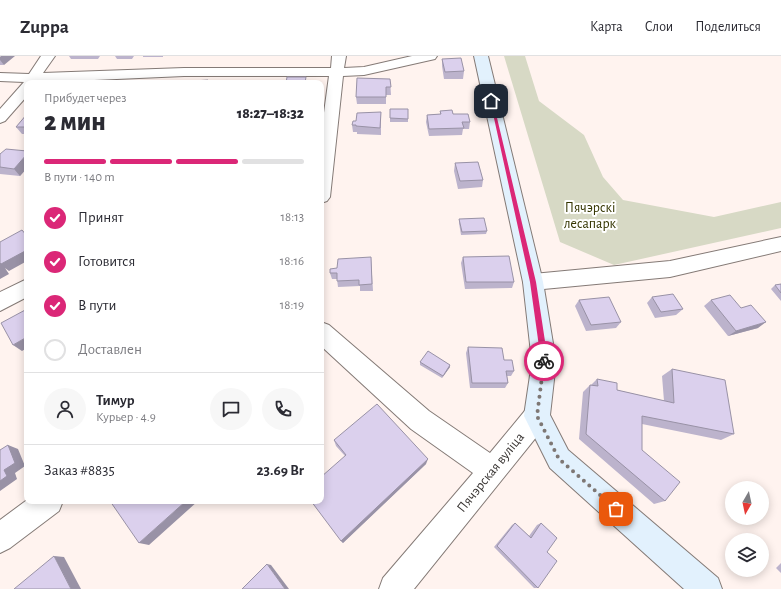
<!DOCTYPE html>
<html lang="ru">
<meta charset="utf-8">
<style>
:root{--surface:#fff;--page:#f7f7f7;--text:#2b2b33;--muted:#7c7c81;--line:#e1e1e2;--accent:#db2777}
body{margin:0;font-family:"Alegreya Sans",sans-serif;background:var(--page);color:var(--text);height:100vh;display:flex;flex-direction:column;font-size:15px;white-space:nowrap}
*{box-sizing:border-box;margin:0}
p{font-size:13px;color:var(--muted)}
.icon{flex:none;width:22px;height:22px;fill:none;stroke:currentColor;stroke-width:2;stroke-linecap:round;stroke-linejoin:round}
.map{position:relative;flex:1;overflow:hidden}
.panel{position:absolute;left:24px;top:24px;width:300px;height:424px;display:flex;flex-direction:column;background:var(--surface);border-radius:8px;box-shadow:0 2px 10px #0003}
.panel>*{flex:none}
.needle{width:26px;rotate:189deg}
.fabs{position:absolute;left:725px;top:425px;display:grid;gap:8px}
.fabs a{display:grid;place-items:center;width:44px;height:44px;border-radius:50%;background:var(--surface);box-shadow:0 2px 10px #0003;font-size:20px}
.pin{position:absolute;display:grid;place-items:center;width:34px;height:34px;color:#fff;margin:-17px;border-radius:8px;box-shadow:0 2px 6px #0006}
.courier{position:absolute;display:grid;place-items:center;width:40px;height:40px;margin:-20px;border:3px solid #db2777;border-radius:50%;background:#fff;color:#222;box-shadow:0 1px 5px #0007}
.headline em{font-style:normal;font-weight:800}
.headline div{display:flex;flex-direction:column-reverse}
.headline{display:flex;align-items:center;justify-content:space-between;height:68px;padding:0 20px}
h1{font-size:26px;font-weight:800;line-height:30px}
.bar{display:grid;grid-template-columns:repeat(4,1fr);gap:6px 4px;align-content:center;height:48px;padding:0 20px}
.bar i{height:5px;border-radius:3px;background:var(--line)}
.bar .active{background:var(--accent)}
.bar p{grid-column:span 4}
.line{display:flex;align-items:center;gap:10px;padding:0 20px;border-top:1px solid var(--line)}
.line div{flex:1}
.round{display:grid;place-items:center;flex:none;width:42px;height:42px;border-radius:21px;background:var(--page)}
ol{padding:0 20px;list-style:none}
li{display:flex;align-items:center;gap:12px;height:44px}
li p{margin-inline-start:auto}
li .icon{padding:4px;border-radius:50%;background:var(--accent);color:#fff;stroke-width:4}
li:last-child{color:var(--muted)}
li i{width:22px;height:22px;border:2px solid var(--line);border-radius:50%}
header{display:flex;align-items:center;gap:24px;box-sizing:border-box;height:56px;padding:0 20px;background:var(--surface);border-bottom:1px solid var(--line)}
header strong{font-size:19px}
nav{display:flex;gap:22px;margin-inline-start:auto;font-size:14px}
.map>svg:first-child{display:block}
</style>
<header>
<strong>Zuppa</strong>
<nav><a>Карта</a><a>Слои</a><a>Поделиться</a></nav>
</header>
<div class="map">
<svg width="781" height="533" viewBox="0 0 781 533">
<rect width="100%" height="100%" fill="#fff3ef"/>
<path fill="#d7d9c5" d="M504 0H525L539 45 584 79 603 121 623 144 714 161 781 146V172L614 209 560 186Z"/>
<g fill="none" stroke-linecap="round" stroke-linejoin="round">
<defs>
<path id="street" d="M41 0H55L43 17 184 12H331L332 0H346L344 12 364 11 412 0H437L435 3 364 19 343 20 330 141 327 145 321 147V79L329 20H184L27 27V40L5 65 0 67V53L24 26 0 25V17L29 18Z
M781 181V195L670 221 533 234 526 232 523 226 526 220 533 218 670 205Z
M27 223V241L0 255V236Z
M321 266 329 269 429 355 490 397 528 351 537 348 546 351 550 360 546 369 414 533H379L383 522 473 417 411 373 321 290Z
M27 444 63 445 59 455 10 492 0 497V464Z"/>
<path id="secondary" d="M474 0H488L543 226 556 306 550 359 568 394 718 522 722 533H684L550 412 524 360 532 306 523 226Z"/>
</defs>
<use href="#street" stroke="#847a76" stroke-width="2"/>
<use href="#secondary" stroke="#847a76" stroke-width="2"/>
<use href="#street" fill="#fff" fill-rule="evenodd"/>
<use href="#secondary" fill="#e2f1fd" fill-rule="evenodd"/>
</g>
<path fill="#bcb3cc" d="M0 0 4 9H0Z
M69 0H100L98 3H71Z
M115 0H134L132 3H117Z
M143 0H163V1H143Z
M442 3 464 15 463 23H444L442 10Z
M390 23 391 39H386V48H357L356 41Z
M390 53H408V66H390Z
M440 55 453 58 470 66 469 73H463L462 79 429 80 426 66 427 59 440 58Z
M381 56V79L357 78V76H353L352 69 356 65Z
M27 58V78H22L16 71Z
M27 95V112L20 120 0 118V98Z
M455 107 483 124 482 131 458 133 454 115Z
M459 163 487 175 486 178 461 179 459 167Z
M371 201 373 235H360V230L338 231 337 223H332L330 217 337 212Z
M463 201 514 226 512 232 465 233 461 207Z
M781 228V245L771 233 775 229Z
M652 241 683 253 676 259 655 262 647 247Z
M579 244 621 266 616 272 586 275 575 250Z
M711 244 741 252 758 272 728 280 704 250Z
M468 291 504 304 514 315 511 320H507L508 327 505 332H470L466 297Z
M420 306 450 311 442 322 420 309Z
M672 313 734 378 721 384 642 368V394L665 445 654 448 579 383 583 336 590 329H591L597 323 617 334 664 345 662 320Z
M334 384 426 408 343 487 341 485 345 400 336 390Z
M515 467 529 480 537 469 541 467 547 496 538 532H534L494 491 512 469Z
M781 507V517L776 512Z"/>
<path fill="#9992a6" d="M1 0H15L4 9 0 4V1Z
M27 98V112L20 120 14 113Z
M27 194V205L9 215 5 212 9 218 0 223V204Z
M766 266 758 272 728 280 736 275Z
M27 281V292L22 295 13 289Z
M450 309V311L442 322 443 320Z
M8 389 18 393 25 410 15 417 17 423 0 435V425L4 414Z
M428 403 426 408 343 487 341 485Z
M186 445H198L149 489 139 487Z
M54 500 64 501 81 533H71Z
M267 508 271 509 289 533H285Z"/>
<path fill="#dbd0ed" stroke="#9992a6" d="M461 2 464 15 445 16 442 3Z
M287 21H306L305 27H286Z
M357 22 390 23 391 31H386V41H356Z
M208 24 207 27H193L194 25Z
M54 26 78 27H53Z
M390 53H408V63L390 62Z
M452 54 453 58H468L470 66H462L464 72 429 73 427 59 441 58 440 55Z
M381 56 380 72 356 70V69H352L353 65H356L357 57Z
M27 58V71H16Z
M6 93 27 95V98L14 113 0 111V98Z
M478 106 483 124 460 125 455 107Z
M484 162 487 175 462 176 459 163Z
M22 174 27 180V194L1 208 0 207V186Z
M509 200 514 226H466L463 201Z
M371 201 372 228 359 229V224L337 225V217H330V213L337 212 338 203Z
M781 228V237L775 229Z
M673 238 683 253 661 256 652 241Z
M730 239 741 252 751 249 766 266 736 275 711 244Z
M609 241 621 266 591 269 579 244Z
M27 253V281L13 289 1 267Z
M468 291 502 292 504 304H512L514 315H506L508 327H472Z
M428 295 450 309 443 320 420 306Z
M672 313 725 324 734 378 642 360V394L680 426 665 445 586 378 590 329 598 330 597 323 617 327V334L674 347Z
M377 348 428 403 341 485 311 445H321V421L346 399 334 384Z
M8 389 15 407 4 414 7 420 0 425V394Z
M110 445H186L139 487Z
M515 467 531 482 541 467 557 482 547 496 557 505 538 532 497 490Z
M54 500 71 533H14Z
M267 508 285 533H242Z"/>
<path fill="#db2777" d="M490 44 493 45 536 226 548 305 544 308 541 305 530 226Z"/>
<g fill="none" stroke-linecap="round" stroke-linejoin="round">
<path stroke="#7e7774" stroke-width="4" stroke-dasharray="0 7.2" d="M544 305 537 360 559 403 616 453"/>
</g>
<g text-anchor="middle" stroke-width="4" stroke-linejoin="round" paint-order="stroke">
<g font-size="14" fill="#343500" stroke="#fff">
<text x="590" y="156">Пячэрскі<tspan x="590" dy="16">лесапарк</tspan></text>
</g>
<g font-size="14" fill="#383432" stroke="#fff">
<text transform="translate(490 416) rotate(-51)" y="5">Пячэрская вуліца</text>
</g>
</g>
</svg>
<div class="fabs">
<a><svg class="needle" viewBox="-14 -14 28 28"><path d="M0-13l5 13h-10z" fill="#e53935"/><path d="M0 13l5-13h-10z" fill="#7c7c81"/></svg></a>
<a><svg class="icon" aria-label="layers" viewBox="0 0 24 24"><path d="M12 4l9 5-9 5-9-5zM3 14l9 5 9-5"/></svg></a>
</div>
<div class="pin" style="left:616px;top:453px;background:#ea580c"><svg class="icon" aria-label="bag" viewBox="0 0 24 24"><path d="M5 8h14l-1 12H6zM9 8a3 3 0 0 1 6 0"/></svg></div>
<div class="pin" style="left:491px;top:45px;background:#1f2937"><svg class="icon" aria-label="home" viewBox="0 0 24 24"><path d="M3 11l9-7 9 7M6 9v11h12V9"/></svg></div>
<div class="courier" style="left:544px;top:305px"><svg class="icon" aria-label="bike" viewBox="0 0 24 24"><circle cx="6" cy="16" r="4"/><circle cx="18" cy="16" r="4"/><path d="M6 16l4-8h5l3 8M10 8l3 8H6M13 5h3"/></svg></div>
<section class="panel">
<div class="headline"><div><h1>2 мин</h1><p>Прибудет через</p></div><em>18:27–18:32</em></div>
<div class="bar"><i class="active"></i><i class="active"></i><i class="active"></i><i></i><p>В пути · 140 m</p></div>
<ol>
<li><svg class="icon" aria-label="check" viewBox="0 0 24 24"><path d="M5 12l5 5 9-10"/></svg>Принят<p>18:13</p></li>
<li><svg class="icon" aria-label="check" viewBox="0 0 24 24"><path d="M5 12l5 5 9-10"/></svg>Готовится<p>18:16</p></li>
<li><svg class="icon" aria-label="check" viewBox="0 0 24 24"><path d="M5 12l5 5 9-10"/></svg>В пути<p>18:19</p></li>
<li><i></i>Доставлен</li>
</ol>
<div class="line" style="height:72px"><a class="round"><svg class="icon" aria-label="person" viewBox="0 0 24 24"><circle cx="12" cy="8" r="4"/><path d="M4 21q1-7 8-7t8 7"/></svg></a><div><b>Тимур</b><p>Курьер · 4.9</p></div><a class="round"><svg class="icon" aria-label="chat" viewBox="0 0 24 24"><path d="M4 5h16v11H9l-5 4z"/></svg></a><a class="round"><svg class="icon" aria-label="phone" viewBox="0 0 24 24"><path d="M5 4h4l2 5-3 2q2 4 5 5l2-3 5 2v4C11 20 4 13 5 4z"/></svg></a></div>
<div class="line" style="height:52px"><div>Заказ #8835</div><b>23.69 Br</b></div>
</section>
</div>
